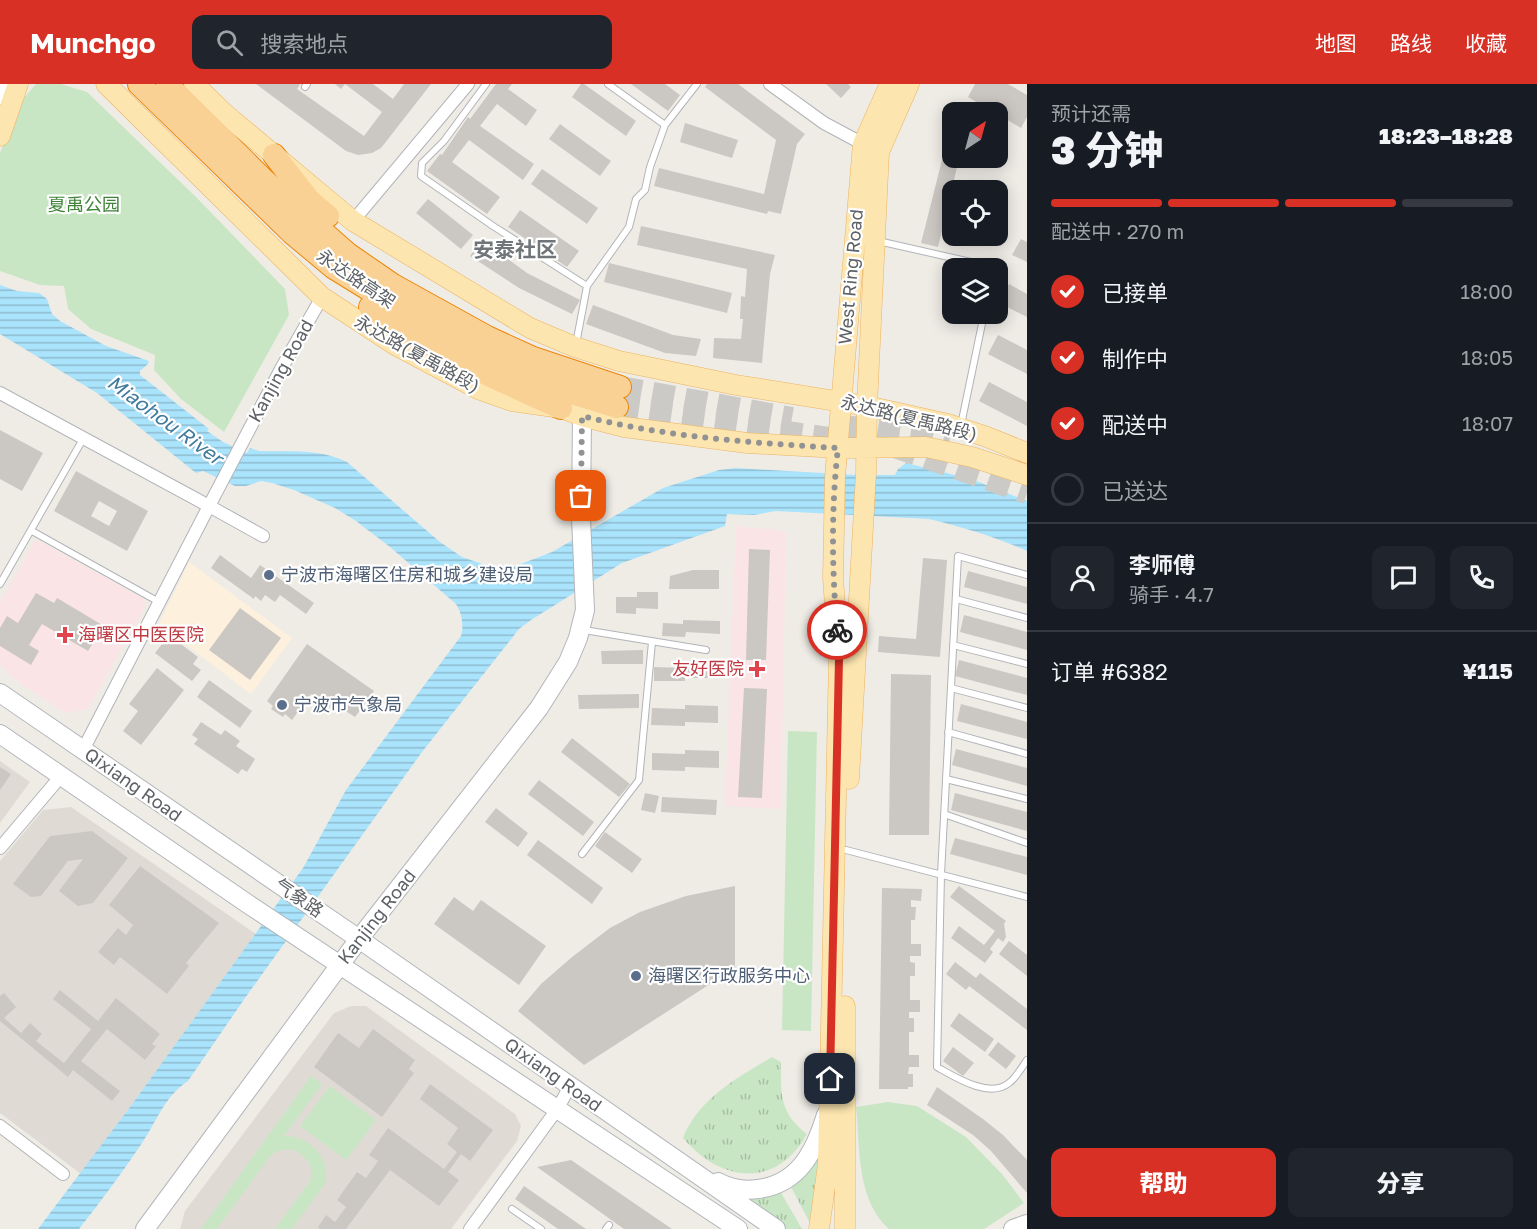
<!DOCTYPE html>
<html lang="zh">
<meta charset="utf-8">
<style>
:root{--surface:#171b24;--page:#20242c;--text:#f1f3f6;--muted:#9ea1a6;--line:#363941;--accent:#d93025}
body{margin:0;font-family:"Golos Text","Noto Sans SC",sans-serif;background:var(--page);color:var(--text);height:100vh;display:flex;flex-direction:column;font-size:22px;white-space:nowrap}
*{box-sizing:border-box;margin:0}
p{font-size:20px;color:var(--muted)}
.icon{flex:none;width:33px;height:33px;fill:none;stroke:currentColor;stroke-width:2;stroke-linecap:round;stroke-linejoin:round}
.map{position:relative;flex:1;overflow:hidden}
.side{display:flex;flex-direction:column;background:var(--surface);width:510px}
.side>*{flex:none}
.needle{width:39px;rotate:36deg}
.buttons{position:absolute;left:942px;top:18px;display:grid;gap:12px}
.buttons a{display:grid;place-items:center;width:66px;height:66px;border-radius:12px;background:var(--surface);box-shadow:0 3px 15px #0003;font-size:30px}
.pin{position:absolute;display:grid;place-items:center;width:51px;height:51px;color:#fff;margin:-26px;border-radius:12px;box-shadow:0 3px 9px #0006}
.courier{position:absolute;display:grid;place-items:center;width:60px;height:60px;margin:-30px;border:4px solid #d93025;border-radius:50%;background:#fff;color:#222;box-shadow:0 2px 8px #0007}
.head em{font-style:normal;font-weight:800}
.head div{display:flex;flex-direction:column-reverse}
.head{display:flex;align-items:center;justify-content:space-between;height:102px;padding:0 24px}
h1{font-size:39px;font-weight:800;line-height:45px}
.bar{display:grid;grid-template-columns:repeat(4,1fr);gap:9px 6px;align-content:center;height:72px;padding:0 24px}
.bar i{height:8px;border-radius:4px;background:var(--line)}
.bar .active{background:var(--accent)}
.bar p{grid-column:span 4}
.line{display:flex;align-items:center;gap:15px;padding:0 24px;border-top:2px solid var(--line)}
.line div{flex:1}
.round{display:grid;place-items:center;flex:none;width:63px;height:63px;border-radius:12px;background:var(--page)}
ol{padding:0 24px;list-style:none}
li{display:flex;align-items:center;gap:18px;height:66px}
li p{margin-inline-start:auto}
li .icon{padding:6px;border-radius:50%;background:var(--accent);color:#fff;stroke-width:4}
li:last-child{color:var(--muted)}
li i{width:33px;height:33px;border:3px solid var(--line);border-radius:50%}
.cta{display:flex;gap:12px;margin-top:auto;padding:12px 24px}
.cta a{flex:1;height:69px;border-radius:12px;background:var(--accent);color:#fff;font-size:24px;font-weight:800;line-height:69px;text-align:center}
.cta a+a{background:var(--page);color:var(--text)}
header{display:flex;align-items:center;gap:36px;box-sizing:border-box;height:84px;padding:0 30px;background:var(--accent);color:#fff}
header strong{font-size:28px}
nav{display:flex;gap:33px;margin-inline-start:auto;font-size:21px}
.search{width:420px;height:54px;background:var(--page);display:flex;align-items:center;gap:15px;box-sizing:border-box;padding:0 21px;border-radius:12px;color:var(--muted);font-size:22px}
main{display:flex;flex:1;min-height:0}
.map>svg:first-child{display:block}
</style>
<header>
<strong>Munchgo</strong>
<div class="search"><svg class="icon" aria-label="search" viewBox="0 0 24 24"><circle cx="10" cy="10" r="6"/><path d="M15 15l6 6"/></svg>搜索地点</div>
<nav><a>地图</a><a>路线</a><a>收藏</a></nav>
</header>
<main>
<div class="map">
<svg width="1027" height="1145" viewBox="0 0 1027 1145">
<defs>
<pattern id="grass-tufts" width="24" height="20" patternUnits="userSpaceOnUse" patternTransform="scale(1.5)"><rect width="24" height="20" fill="#c9e6c4"/><path d="M3 7l-1-3M5 7V3M7 7l1-3M15 17l-1-3M17 17v-4M19 17l1-3" fill="none" stroke="#a6bea3"/></pattern>
<pattern id="water-rules" width="6" height="5" patternUnits="userSpaceOnUse" patternTransform="scale(1.5)"><rect width="6" height="5" fill="#aae3fc"/><path d="M0 2.5h6" fill="none" stroke="#8ebbd0"/></pattern>
</defs>
<rect width="100%" height="100%" fill="#efece6"/>
<path fill="#fdf1de" d="M189 478 292 554 251 610 159 540Z"/>
<path fill="#dfdbd4" d="M0 677 30 698 0 739Z
M71 723 256 850 81 1090 0 1029V777L43 726Z
M351 922H366L515 1030 521 1042 517 1057 451 1145H180L185 1127 334 929Z"/>
<path fill="#fbe4e5" d="M736 442 786 447 781 725 725 722Z
M36 455 144 515 146 521 88 625 66 629 22 601 0 581V519Z"/>
<path fill="url(#grass-tufts)" d="M772 973 781 978C781 1011 779 1028 807 1050 776 1106 720 1098 683 1054 698 1015 738 993 772 973Z
M818 1073 817 1133 813 1145 790 1101 810 1085Z
M780 1107 802 1145H784L747 1114C760 1116 768 1114 780 1107Z"/>
<path fill="#c9e6c4" d="M36 0H61L87 8 197 114 285 205 289 231 224 348 181 315 154 286 155 271 91 245 68 225 64 202 40 201 0 187V69L22 16Z
M788 647 817 648 811 947 782 946Z
M311 992 322 1000 284 1052C309 1052 329 1072 326 1098L292 1145H275L310 1097 311 1092V1083L307 1076 297 1067 289 1065 277 1067 271 1071 217 1145H201Z
M330 1002 376 1036 346 1076 300 1042Z
M888 1018 917 1022 966 1053 1002 1090 1024 1119 984 1145H889C856 1116 860 1062 856 1023Z"/>
<path fill="url(#water-rules)" d="M0 201 17 207 39 209 47 215 52 230 60 237 106 262 149 277 148 280 140 287V291L209 345 207 347 223 358 247 369 250 364 259 367C288 368 320 364 347 378L440 458 462 473 488 482 513 483 552 468 663 404 719 386 736 384 856 391H895L898 385 906 379 971 395 1027 417V467C996 453 962 443 929 435L776 427 754 431 727 430 725 442 622 479 531 536 519 545 422 668 245 914 188 997C164 1013 157 1037 142 1059 122 1089 101 1117 79 1145H38L130 1023 303 784 346 706 461 552C464 542 462 529 456 520L390 463 356 437 335 424 294 406 272 399 261 397 246 402H235L203 387 196 389 97 309 0 250Z"/>
<path fill="#cbc7c3" fill-rule="evenodd" d="M256 0H300L297 5 364 52 382 28 345 0 341 5 335 0H373L393 15 404 0H431L381 64 372 69 358 71 346 67Z
M496 0H512L508 5 537 26 526 42 497 20 480 42 534 80 523 96 469 56 452 78 500 113 487 130 427 87 440 70 442 71 468 33 470 35Z
M581 0H584L636 37 626 52 572 13Z
M631 0H665L680 11 668 27Z
M707 0H738L805 50 797 60 781 130 768 127 767 130 654 102 659 84 764 110 776 56 705 3Z
M826 0H848L851 3 841 14Z
M975 0H1008L1027 11V33L1021 44 968 13Z
M685 39 738 56 732 74 680 58Z
M560 40 611 77 600 92 549 55Z
M952 52V74H961L957 83 938 163 921 159 942 76Z
M542 85 598 124 587 140 531 100Z
M428 115 473 151 461 165 416 129Z
M520 126 579 167 567 183 508 143Z
M641 142 775 171 770 190 762 279 713 274 714 254 741 255 743 235H740L741 212 745 213 747 185 637 161Z
M1021 155 1027 158V178L1012 171Z
M482 156 527 189 580 216 572 230 519 204 470 172Z
M609 179 732 209 727 229 604 198Z
M1009 200 1027 210V233L999 219Z
M593 221 673 251 701 255 696 272 665 269 586 240Z
M998 251 1027 266V290L988 270Z
M989 298 1027 318V342L979 317Z
M0 346 43 369 22 407 0 395Z
M76 387 148 427 127 467 54 427ZM99 417 117 427 109 442 91 432Z
M749 465 770 466 766 576H746Z
M220 471 251 494 260 481 314 519 306 530 280 511 275 518 265 511 261 517 255 512 254 515 211 484Z
M923 474 947 476 940 573 878 568 879 552 916 555Z
M693 486H719V505H669L670 492Z
M968 487 1027 503V520L964 503Z
M637 508H658V525L636 524V530L616 529V513H637Z
M36 509 54 519 57 514 104 542 88 567 42 540 29 561 39 567 31 581 0 562V544L7 532 18 539Z
M240 524 281 554 250 596 209 566Z
M964 531 1027 548V566L960 548Z
M683 536 720 537V550L686 548 685 553 662 552 663 539 683 540Z
M169 551 198 573 193 580 201 586 192 597 155 569Z
M307 560 374 607 355 633 344 626 340 631 311 610 292 636 285 630 283 633 271 625 273 622 267 617Z
M643 566V580H602L601 567Z
M959 576 1027 594V611L955 592Z
M686 579 719 580V594H685V597H654V583L686 584Z
M157 584 184 606 141 661 123 647 138 627 129 620Z
M891 590 931 591 929 751H889Z
M209 596 252 627 240 644 197 613Z
M744 604 767 605 762 714 738 713Z
M639 610V624L579 625 578 611Z
M961 620 1027 638V655L957 637Z
M685 621 718 622V639L685 638V642L651 641 652 624 685 625Z
M201 638 221 651 225 646 240 657 236 662 255 675 247 688 242 685 238 690 194 660 198 655 192 651Z
M572 654 630 700 619 713 561 668Z
M956 665 1027 684V702L952 681Z
M685 666 719 667V684L685 683V687L652 686V669L685 670Z
M0 683 11 690 0 706Z
M539 696 594 738 583 752 528 710Z
M645 709 659 712 655 729 641 726Z
M955 709 1027 728V747L951 726Z
M662 713 717 716 716 731 661 728Z
M496 724 528 749 518 763 485 738Z
M92 747 128 774 93 819 78 822 59 807 83 775 68 777 41 812 31 813 13 800 50 752Z
M605 748 642 775 632 789 595 762Z
M955 754 1027 773V791L950 770Z
M538 756 603 804 592 820 527 771Z
M140 782 219 839 186 879 189 882 167 910 120 873 114 881 98 868 118 844 126 851 133 841 109 821Z
M735 802V884L584 981 518 927 541 900 572 873 610 844 640 828 686 812Z
M959 802 1006 837 1004 840 1006 853 1003 858 998 854 990 865 993 868 985 879 951 854 959 842 984 861 995 847 950 813Z
M882 804 922 805 921 817 911 816V823H916L915 836H911V860H921V872H910V878L915 879V892H910V916H920V928H909V934H914V948H909V971H919V983H909L908 990H913V1003H908V1005H879Z
M454 813 473 827 481 816 546 862 519 901 434 840Z
M1009 857 1027 871V892L999 870Z
M955 878 976 894 980 889 1027 925V946L969 902 966 906 946 890Z
M60 906 98 937 116 914 160 950 152 960 156 962 145 976 107 945 81 977 120 1007 112 1017 73 986 68 993 0 937V912L4 909 16 923 4 934 21 949 30 939 42 950 36 957 64 979 91 945 53 915Z
M959 929 994 955 985 968 950 942Z
M373 945 415 976 409 985 414 989 382 1033 314 983 338 949 359 964Z
M998 958 1016 972 1006 985 988 971Z
M953 963 974 979 963 992 943 977Z
M430 1000 493 1046 470 1077 461 1070 448 1088 459 1096 439 1122 390 1086 346 1145H320L318 1143 326 1131 335 1138 346 1123 337 1116 357 1088 366 1094 378 1077 369 1071 388 1044 444 1085 457 1068 447 1060 458 1044 420 1015Z
M937 1003 983 1035 1003 1051 1027 1076V1109L991 1067 973 1051 927 1021Z
M571 1076 672 1145H624L537 1083Z
M524 1102 586 1145H558L515 1115Z"/>
<g fill="none" stroke-linecap="round" stroke-linejoin="round">
<path stroke="#cbcac6" stroke-width="22" stroke-dasharray="22 11" stroke-linecap="butt" d="M620 303 792 334
M617 323 856 358
M845 342 915 352 948 361
M895 363 1027 409"/>
<defs>
<path id="lane" d="M486 0 444 57 422 79 421 92 493 142 587 202
M608 0 665 41
M305 3 307 0
M878 157 993 183V184
M576 260 587 202 629 143 636 115 645 106 650 83 665 41 697 0
M961 341 984 230
M32 447 159 518
M1027 491 958 472 941 790 937 983C955 993 989 1015 1009 999 1016 994 1022 983 1027 976
M0 500 83 355
M956 515 1027 534
M584 546 706 566
M953 561 1027 580
M951 604 1027 624
M948 648 1027 670
M946 695 1027 715
M944 730 1027 759
M846 766 1027 813
M582 770 639 696 652 558
M512 1125 541 1145
M606 1145 609 1141"/>
<path id="street" d="M770 0 824 39 867 62
M353 137 468 0
M0 309 209 422 83 666
M263 452 209 422 281 285 322 213
M0 764 61 692
M0 1042 63 1090
M470 1145 558 1024 570 1002"/>
<path id="secondary" d="M0 11 4 0
M0 609 359 855 776 1145
M0 650 248 820 738 1145
M718 1098C731 1105 744 1107 758 1105 799 1100 815 1067 826 1031
M145 1145 359 855 539 624 568 578 578 554 585 526 581 434 582 332
M1013 1145 1027 1140"/>
<path id="primary" d="M106 0 322 213 395 261 478 305 512 317 561 324 582 332 624 343 747 359 838 364 926 363 972 373 1027 391
M194 0 225 30 353 137 530 244 575 263 619 277 736 301 867 322 948 340 987 353 1027 369
M0 52 18 0
M849 695 866 389 867 322 879 68 909 0
M845 922V1145
M819 1145 828 1081 839 575 833 494 835 393 863 60 890 0"/>
<path id="highway" d="M139 0 292 149 334 184 446 253 502 280 575 310 617 323
M167 0 265 97 348 170 393 201 487 253 533 274 620 303
M274 71 310 117 328 132
M370 223C432 266 493 294 561 324"/>
</defs>
<use href="#lane" stroke="#b1b4b8" stroke-width="8"/>
<use href="#street" stroke="#b1b4b8" stroke-width="14"/>
<use href="#secondary" stroke="#b2b6ba" stroke-width="20"/>
<use href="#primary" stroke="#ecb362" stroke-width="21"/>
<use href="#highway" stroke="#ed8609" stroke-width="24"/>
<use href="#lane" stroke="#fff" stroke-width="6"/>
<use href="#street" stroke="#fff" stroke-width="12"/>
<use href="#secondary" stroke="#fff" stroke-width="18"/>
<use href="#primary" stroke="#fce5af" stroke-width="20"/>
<use href="#highway" stroke="#f9d194" stroke-width="22"/>
</g>
<g fill="none" stroke-linecap="round" stroke-linejoin="round">
<path stroke="#919293" stroke-width="6" stroke-dasharray="0 10.8" d="M581 412 582 332C666 353 753 359 838 364 831 425 832 486 837 546"/>
<path stroke="#d93025" stroke-width="8" d="M830 995 839 575 837 546"/>
</g>
<g fill="#5c6f8a" stroke="#fff" stroke-width="2">
<circle cx="269" cy="491" r="6"/>
<circle cx="282" cy="621" r="6"/>
<circle cx="636" cy="892" r="6"/>
</g>
<g fill="#e0444e" stroke="#fff" stroke-width="2">
<path d="M62 542h6v6h6v6h-6v6h-6v-6h-6v-6h6z"/>
<path d="M754 576h6v6h6v6h-6v6h-6v-6h-6v-6h6z"/>
</g>
<g text-anchor="middle" stroke-width="4.5" stroke-linejoin="round" paint-order="stroke">
<g font-size="18" fill="#3f8338" stroke="#fff">
<text x="84" y="127">夏禹公园</text>
</g>
<g font-size="18" fill="#5e6266" stroke="#fff">
<text transform="translate(851 193) rotate(-85)" y="6">West Ring Road</text>
<text transform="translate(356 195) rotate(34)" y="6">永达路高架</text>
<text transform="translate(417 270) rotate(29)" y="6">永达路(夏禹路段)</text>
<text transform="translate(281 287) rotate(-61)" y="6">Kanjing Road</text>
<text transform="translate(909 334) rotate(14)" y="6">永达路(夏禹路段)</text>
<text transform="translate(133 701) rotate(35)" y="6">Qixiang Road</text>
<text transform="translate(299 814) rotate(34)" y="6">气象路</text>
<text transform="translate(377 833) rotate(-52)" y="6">Kanjing Road</text>
<text transform="translate(553 991) rotate(35)" y="6">Qixiang Road</text>
</g>
<g font-size="18" fill="#4e5e75" stroke="#fff" text-anchor="start">
<text x="281" y="497">宁波市海曙区住房和城乡建设局</text>
<text x="294" y="627">宁波市气象局</text>
<text x="648" y="898">海曙区行政服务中心</text>
</g>
<g font-size="18" fill="#be3a42" stroke="#fff" text-anchor="start">
<text x="78" y="557">海曙区中医医院</text>
<text x="744" y="591" text-anchor="end">友好医院</text>
</g>
<g font-size="20" font-style="italic" fill="#407a9d" stroke="#fff">
<text transform="translate(165 336) rotate(36)" y="7">Miaohou River</text>
</g>
<g font-size="21" font-weight="bold" fill="#6f7578" stroke="#fff">
<text x="515" y="173">安泰社区</text>
</g>
</g>
</svg>
<div class="buttons">
<a><svg class="needle" viewBox="-14 -14 28 28"><path d="M0-13l5 13h-10z" fill="#e53935"/><path d="M0 13l5-13h-10z" fill="#9ea1a6"/></svg></a>
<a><svg class="icon" aria-label="locate" viewBox="0 0 24 24"><circle cx="12" cy="12" r="6"/><path d="M12 2v4M12 18v4M2 12h4M18 12h4"/></svg></a>
<a><svg class="icon" aria-label="layers" viewBox="0 0 24 24"><path d="M12 4l9 5-9 5-9-5zM3 14l9 5 9-5"/></svg></a>
</div>
<div class="pin" style="left:581px;top:412px;background:#ea580c"><svg class="icon" aria-label="bag" viewBox="0 0 24 24"><path d="M5 8h14l-1 12H6zM9 8a3 3 0 0 1 6 0"/></svg></div>
<div class="pin" style="left:830px;top:995px;background:#1f2937"><svg class="icon" aria-label="home" viewBox="0 0 24 24"><path d="M3 11l9-7 9 7M6 9v11h12V9"/></svg></div>
<div class="courier" style="left:837px;top:546px"><svg class="icon" aria-label="bike" viewBox="0 0 24 24"><circle cx="6" cy="16" r="4"/><circle cx="18" cy="16" r="4"/><path d="M6 16l4-8h5l3 8M10 8l3 8H6M13 5h3"/></svg></div>
</div>
<section class="side">
<div class="head"><div><h1>3 分钟</h1><p>预计还需</p></div><em>18:23–18:28</em></div>
<div class="bar"><i class="active"></i><i class="active"></i><i class="active"></i><i></i><p>配送中 · 270 m</p></div>
<ol>
<li><svg class="icon" aria-label="check" viewBox="0 0 24 24"><path d="M5 12l5 5 9-10"/></svg>已接单<p>18:00</p></li>
<li><svg class="icon" aria-label="check" viewBox="0 0 24 24"><path d="M5 12l5 5 9-10"/></svg>制作中<p>18:05</p></li>
<li><svg class="icon" aria-label="check" viewBox="0 0 24 24"><path d="M5 12l5 5 9-10"/></svg>配送中<p>18:07</p></li>
<li><i></i>已送达</li>
</ol>
<div class="line" style="height:108px"><a class="round"><svg class="icon" aria-label="person" viewBox="0 0 24 24"><circle cx="12" cy="8" r="4"/><path d="M4 21q1-7 8-7t8 7"/></svg></a><div><b>李师傅</b><p>骑手 · 4.7</p></div><a class="round"><svg class="icon" aria-label="chat" viewBox="0 0 24 24"><path d="M4 5h16v11H9l-5 4z"/></svg></a><a class="round"><svg class="icon" aria-label="phone" viewBox="0 0 24 24"><path d="M5 4h4l2 5-3 2q2 4 5 5l2-3 5 2v4C11 20 4 13 5 4z"/></svg></a></div>
<div class="line" style="height:78px"><div>订单 #6382</div><b>¥115</b></div>
<div class="cta"><a>帮助</a><a>分享</a></div>
</section>
</main>
